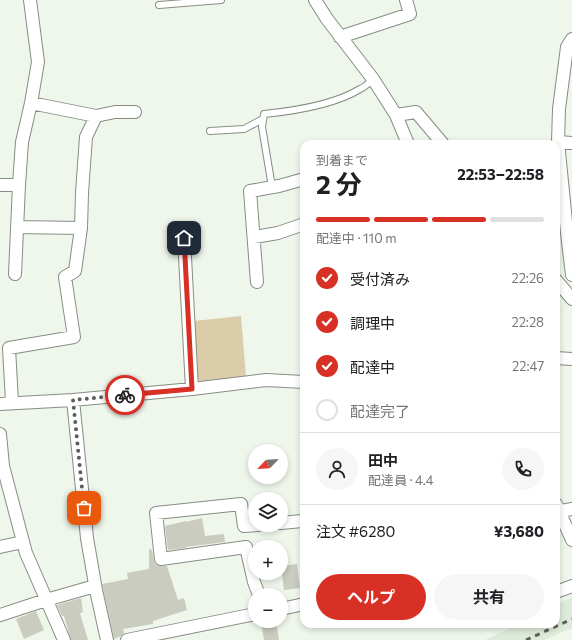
<!DOCTYPE html>
<html lang="ja">
<meta charset="utf-8">
<style>
:root{--surface:#fff;--page:#f6f6f6;--text:#202124;--muted:#757577;--line:#e0e0e0;--accent:#d93025}
body{margin:0;font-family:Commissioner,"Noto Sans JP",sans-serif;background:var(--page);color:var(--text);height:100vh;display:flex;flex-direction:column;font-size:15px;white-space:nowrap}
*{box-sizing:border-box;margin:0}
p{font-size:13px;color:var(--muted)}
.icon{flex:none;width:22px;height:22px;fill:none;stroke:currentColor;stroke-width:2;stroke-linecap:round;stroke-linejoin:round}
.map{position:relative;flex:1;overflow:hidden}
.side{position:absolute;left:300px;top:140px;width:260px;height:488px;display:flex;flex-direction:column;background:var(--surface);border-radius:12px;box-shadow:0 2px 6px #0003}
.side>*{flex:none}
.needle{width:26px;rotate:245deg}
.fabs{position:absolute;left:248px;top:444px;display:grid;gap:8px}
.fabs a{display:grid;place-items:center;width:40px;height:40px;border-radius:50%;background:var(--surface);box-shadow:0 2px 6px #0003;font-size:20px}
.pin{position:absolute;display:grid;place-items:center;width:34px;height:34px;color:#fff;margin:-17px;border-radius:8px;box-shadow:0 2px 6px #0006}
.courier{position:absolute;display:grid;place-items:center;width:40px;height:40px;margin:-20px;border:3px solid #d93025;border-radius:50%;background:#fff;color:#222;box-shadow:0 1px 5px #0007}
.overview em{font-style:normal;font-weight:700}
.overview div{display:flex;flex-direction:column-reverse}
.overview{display:flex;align-items:center;justify-content:space-between;height:68px;padding:0 16px}
h1{font-size:26px;font-weight:700;line-height:30px}
.bar{display:grid;grid-template-columns:repeat(4,1fr);gap:6px 4px;align-content:center;height:48px;padding:0 16px}
.bar i{height:5px;border-radius:3px;background:var(--line)}
.bar .selected{background:var(--accent)}
.bar p{grid-column:span 4}
.line{display:flex;align-items:center;gap:10px;padding:0 16px;border-top:1px solid var(--line)}
.line div{flex:1}
.round{display:grid;place-items:center;flex:none;width:42px;height:42px;border-radius:21px;background:var(--page)}
ol{padding:0 16px;list-style:none}
li{display:flex;align-items:center;gap:12px;height:44px}
li p{margin-inline-start:auto}
li .icon{padding:4px;border-radius:50%;background:var(--accent);color:#fff;stroke-width:4}
li:last-child{color:var(--muted)}
li i{width:22px;height:22px;border:2px solid var(--line);border-radius:50%}
.action{display:flex;gap:8px;margin-top:auto;padding:8px 16px}
.action a{flex:1;height:46px;border-radius:24px;background:var(--accent);color:#fff;font-size:16px;font-weight:700;line-height:46px;text-align:center}
.action a+a{background:var(--page);color:var(--text)}
.map>svg:first-child{display:block}
</style>
<div class="map">
<svg width="572" height="640" viewBox="0 0 572 640">
<rect width="100%" height="100%" fill="#eff7ec"/>
<path fill="#dfebda" d="M572 597V628L544 640H485L518 624H556V605Z"/>
<path fill="#dbcda9" d="M241 316 246 377 202 382 197 379 194 321Z"/>
<path fill="#caccc0" d="M202 518 205 536 224 534 225 542 186 547V548L168 550 165 526 186 521V522Z
M149 549 152 550 154 560 155 564 159 566H167L178 600 184 598 187 610 153 621V624L123 629 124 633 121 636 114 639 102 584 128 579 127 573 149 569Z
M297 564 300 588 284 590 281 566Z
M81 598 83 612 80 613 88 640H71L64 616H62L57 605Z
M36 611 44 630 24 639 16 619Z
M276 621 279 640H264L261 623Z"/>
<g fill="none" stroke-linecap="round" stroke-linejoin="round">
<defs>
<path id="lane" d="M159 5 221 0
M210 131 244 129 263 119
M272 187 262 127 264 114C294 111 334 105 360 89 365 87 369 83 373 79"/>
<path id="street" d="M315 0 327 19 373 79 396 115 408 144
M340 37 410 14 406 0
M572 39 567 47 559 109 558 142 568 242 572 275
M31 103 96 116
M396 115 416 112 443 144
M558 142 572 143
M0 185H19
M17 227 81 228
M254 237 278 233 304 224
M184 238 192 389
M15 274 19 185 22 142 31 103 38 62 30 0
M556 280 572 299
M257 282 250 191 279 186 304 179
M556 358 572 359
M73 400 87 538 96 590 107 640
M12 402 9 348 74 337 65 277 75 271 81 228 82 193 86 137 96 116 115 112H135
M0 404 73 400 192 389 266 380 304 382
M0 434 3 466 26 553 64 640
M556 504 572 540
M556 512 572 509
M281 523 302 521
M258 525 244 526 241 504 156 513 161 559 246 547 254 582 259 595
M0 547 23 542
M556 592 572 586
M281 609 304 604
M0 615 46 600 95 586
M127 640 255 614"/>
</defs>
<use href="#lane" stroke="#868d83" stroke-width="8"/>
<use href="#street" stroke="#868d83" stroke-width="14"/>
<use href="#lane" stroke="#fff" stroke-width="6"/>
<use href="#street" stroke="#fff" stroke-width="12"/>
<path stroke="#5c615b" stroke-width="3" stroke-dasharray="5 5" stroke-linecap="butt" d="M526 640 572 619"/>
</g>
<g fill="none" stroke-linecap="round" stroke-linejoin="round">
<path stroke="#5a5f58" stroke-width="4" stroke-dasharray="0 7.2" d="M84 508 73 400 125 395"/>
<path stroke="#d93025" stroke-width="5" d="M125 395 192 389 184 238"/>
</g>
</svg>
<div class="fabs">
<a><svg class="needle" viewBox="-14 -14 28 28"><path d="M0-13l5 13h-10z" fill="#e53935"/><path d="M0 13l5-13h-10z" fill="#757577"/></svg></a>
<a><svg class="icon" aria-label="layers" viewBox="0 0 24 24"><path d="M12 4l9 5-9 5-9-5zM3 14l9 5 9-5"/></svg></a>
<a>+</a>
<a>−</a>
</div>
<div class="pin" style="left:84px;top:508px;background:#ea580c"><svg class="icon" aria-label="bag" viewBox="0 0 24 24"><path d="M5 8h14l-1 12H6zM9 8a3 3 0 0 1 6 0"/></svg></div>
<div class="pin" style="left:184px;top:238px;background:#1f2937"><svg class="icon" aria-label="home" viewBox="0 0 24 24"><path d="M3 11l9-7 9 7M6 9v11h12V9"/></svg></div>
<div class="courier" style="left:125px;top:395px"><svg class="icon" aria-label="bike" viewBox="0 0 24 24"><circle cx="6" cy="16" r="4"/><circle cx="18" cy="16" r="4"/><path d="M6 16l4-8h5l3 8M10 8l3 8H6M13 5h3"/></svg></div>
<section class="side">
<div class="overview"><div><h1>2 分</h1><p>到着まで</p></div><em>22:53–22:58</em></div>
<div class="bar"><i class="selected"></i><i class="selected"></i><i class="selected"></i><i></i><p>配達中 · 110 m</p></div>
<ol>
<li><svg class="icon" aria-label="check" viewBox="0 0 24 24"><path d="M5 12l5 5 9-10"/></svg>受付済み<p>22:26</p></li>
<li><svg class="icon" aria-label="check" viewBox="0 0 24 24"><path d="M5 12l5 5 9-10"/></svg>調理中<p>22:28</p></li>
<li><svg class="icon" aria-label="check" viewBox="0 0 24 24"><path d="M5 12l5 5 9-10"/></svg>配達中<p>22:47</p></li>
<li><i></i>配達完了</li>
</ol>
<div class="line" style="height:72px"><a class="round"><svg class="icon" aria-label="person" viewBox="0 0 24 24"><circle cx="12" cy="8" r="4"/><path d="M4 21q1-7 8-7t8 7"/></svg></a><div><b>田中</b><p>配達員 · 4.4</p></div><a class="round"><svg class="icon" aria-label="phone" viewBox="0 0 24 24"><path d="M5 4h4l2 5-3 2q2 4 5 5l2-3 5 2v4C11 20 4 13 5 4z"/></svg></a></div>
<div class="line" style="height:52px"><div>注文 #6280</div><b>¥3,680</b></div>
<div class="action"><a>ヘルプ</a><a>共有</a></div>
</section>
</div>
